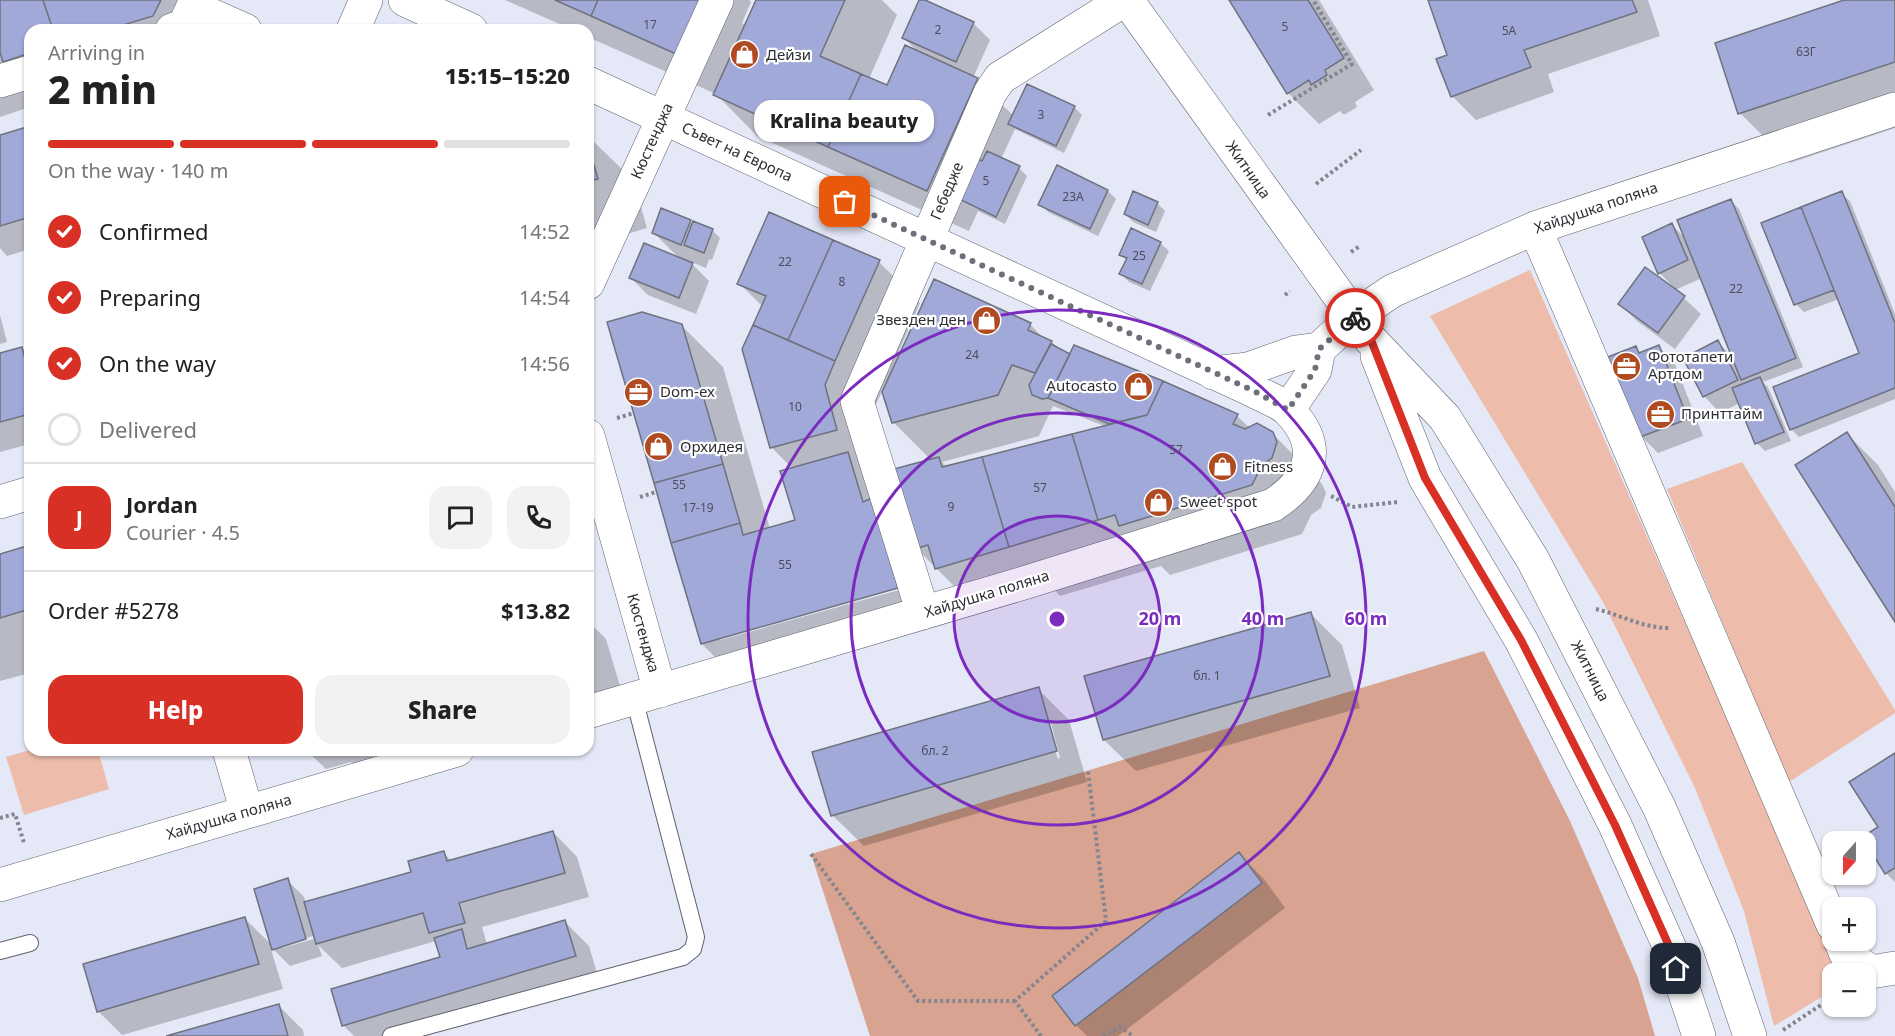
<!DOCTYPE html>
<meta charset="utf-8">
<style>
:root{--surface:#fff;--page:#f2f2f2;--text:#222;--muted:#767676;--line:#e0e0e0;--accent:#d93025}
body{margin:0;font-family:"Noto Sans",sans-serif;background:var(--page);color:var(--text);height:100vh;display:flex;flex-direction:column;font-size:22px;white-space:nowrap}
*{box-sizing:border-box;margin:0}
p{font-size:20px;color:var(--muted)}
.icon{flex:none;width:33px;height:33px;fill:none;stroke:currentColor;stroke-width:2;stroke-linecap:round;stroke-linejoin:round}
.map{position:relative;flex:1;overflow:hidden}
.panel{position:absolute;left:24px;top:24px;width:570px;height:732px;display:flex;flex-direction:column;background:var(--surface);border-radius:18px;box-shadow:0 2px 4px #0004}
.panel>*{flex:none}
.needle{width:39px;rotate:201deg}
.fabs{position:absolute;left:1822px;top:831px;display:grid;gap:12px}
.fabs a{display:grid;place-items:center;width:54px;height:54px;border-radius:12px;background:var(--surface);box-shadow:0 2px 4px #0004;font-size:30px}
.pin{position:absolute;display:grid;place-items:center;width:51px;height:51px;color:#fff;margin:-26px;border-radius:12px;box-shadow:0 3px 9px #0006}
.courier{position:absolute;display:grid;place-items:center;width:60px;height:60px;margin:-30px;border:4px solid #d93025;border-radius:50%;background:#fff;color:#222;box-shadow:0 2px 8px #0007}
.bubble{position:absolute;height:42px;border-radius:18px;background:var(--surface);box-shadow:0 2px 4px #0004;font-size:20px;font-weight:800;line-height:42px;text-align:center}
.head em{font-style:normal;font-weight:800}
.head div{display:flex;flex-direction:column-reverse}
.head{display:flex;align-items:center;justify-content:space-between;height:102px;padding:0 24px}
h1{font-size:39px;font-weight:800;line-height:45px}
.bar{display:grid;grid-template-columns:repeat(4,1fr);gap:9px 6px;align-content:center;height:72px;padding:0 24px}
.bar i{height:8px;border-radius:4px;background:var(--line)}
.bar .active{background:var(--accent)}
.bar p{grid-column:span 4}
.line{display:flex;align-items:center;gap:15px;padding:0 24px;border-top:2px solid var(--line)}
.line div{flex:1}
.round{display:grid;place-items:center;flex:none;width:63px;height:63px;border-radius:18px;background:var(--page)}
ol{padding:0 24px;list-style:none}
li{display:flex;align-items:center;gap:18px;height:66px}
li p{margin-inline-start:auto}
li .icon{padding:6px;border-radius:50%;background:var(--accent);color:#fff;stroke-width:4}
li:last-child{color:var(--muted)}
li i{width:33px;height:33px;border:3px solid var(--line);border-radius:50%}
.action{display:flex;gap:12px;margin-top:auto;padding:12px 24px}
.action a{flex:1;height:69px;border-radius:18px;background:var(--accent);color:#fff;font-size:24px;font-weight:800;line-height:69px;text-align:center}
.action a+a{background:var(--page);color:var(--text)}
.map>svg:first-child{display:block}
</style>
<div class="map">
<svg width="1895" height="1036" viewBox="0 0 1895 1036">
<rect width="100%" height="100%" fill="#e5e8f6"/>
<path fill="#edbcab" d="M1530 270 1839 973 1833 974V990L1774 1026 1744 911 1695 788 1603 602 1430 316Z
M1742 462 1895 710V713L1789 782 1667 489Z
M30 750H98L109 789 24 815 6 757Z"/>
<path fill="#d8a390" d="M1484 651 1570 821 1638 978 1655 1036H870L811 854Z"/>
<path fill="#0003" fill-rule="evenodd" d="M0 0H196L182 30H30V107L0 117Z
M505 0H749L751 2 742 23 746 26 757 0H882L897 15 869 79 888 87 919 53 904 38 921 0 973 23 990 40 973 78 1014 116 1074 107 1082 115 1064 153 1015 129 1001 159 1019 168 1027 176 1005 224 978 211 969 231 757 136 716 94 588 37V30H573Z
M1231 0H1319L1374 90 1355 102 1357 107 1344 115 1340 111 1319 124 1288 93Z
M1429 0H1648L1660 36 1548 74 1554 92 1476 120 1452 96 1449 56Z
M1848 0H1895V128L1790 163 1740 113Z
M30 127V249L7 256 0 248V137Z
M588 136 633 180 647 228 614 238 588 254Z
M1058 167 1108 191 1116 199 1098 236 1048 212 1040 204Z
M1841 193 1850 201 1895 314V399L1799 437 1791 429 1861 354 1839 299 1804 312 1796 304Z
M1731 201 1739 209 1803 367 1763 382 1768 387 1791 441 1765 451 1757 443 1740 403 1720 413 1704 396 1718 342 1734 359 1702 278 1675 290 1701 314 1675 349 1637 321 1620 304 1673 289 1674 288 1660 273 1672 225 1687 240Z
M1157 203 1165 211 1156 232 1133 222 1125 214Z
M690 221 694 225 712 230 720 238 712 260 709 259 706 268 689 261 709 281 696 314 648 295 631 278 681 260 653 232Z
M1160 243 1169 251 1150 291 1129 282 1121 274 1127 261 1121 254Z
M879 262 920 303 898 353 901 354 1030 324 1044 339 1052 342 1060 350 1237 416 1250 428 1272 433 1322 484 1326 493 1321 508 1311 515 1302 534 1170 575 1161 566 1060 596 1035 570 961 593 916 548 932 461 894 423 883 389 866 427 928 619 733 675 702 644 682 326 723 367 770 529 797 521 793 469 772 448 744 349 763 307 739 283ZM1053 406 1107 427 947 467 942 462 1039 436ZM905 585 906 588 720 640V637Z
M0 315 7 342 0 344Z
M1659 347 1675 364 1703 436 1658 453 1642 437 1635 348 1641 354Z
M21 348 30 357V444L0 452V354Z
M1847 434 1878 465 1895 492V619Z
M30 547V673L0 681V555Z
M1310 613 1342 645 1360 708 1136 771 1104 740 1086 677Z
M588 621 606 639 620 686 594 693 596 701 588 703Z
M1038 689 1069 720 1087 782 864 846 832 815ZM1047 723H1051L1060 758 1058 759Z
M306 750H424L394 759 387 752 374 756 376 764 359 769 351 762 326 769Z
M1895 755V882L1886 873 1880 828Z
M553 832 577 857 589 897 482 927 487 944 564 921 589 946 599 980 414 1036H354L343 1025 442 958 436 941 342 968 318 945 322 956 290 966 270 946 283 989 122 1035 98 1011 245 919 273 946 287 880 304 897 306 903 413 873 443 853 452 861ZM313 936 314 939 282 948V945Z
M1239 854 1264 879 1285 908 1118 1036H1087L1076 1025Z
M278 1005 303 1030 304 1036H171Z"/>
<path fill="#a1a9d8" stroke="#6f727e" stroke-width="1.5" d="M0 0H43L53 30H30V53L3 62 0 52Z
M43 0H161L153 16 107 30H53Z
M555 0H598L591 16Z
M598 0H701L676 54 591 16Z
M756 0H845L820 56 861 74 828 147 713 95Z
M919 0H925L974 22 956 62 902 38Z
M1229 0H1308L1344 58 1325 70 1327 75 1311 85 1309 80 1287 94Z
M1428 0H1632L1637 12 1524 50 1531 67 1451 97 1436 59 1447 55Z
M1844 0H1895V62L1738 114 1715 43Z
M905 45 978 78 927 191 828 147 861 74 887 85Z
M1027 84 1075 106 1056 146 1008 124Z
M30 126V217L0 226V135Z
M588 145 598 179 588 181Z
M987 151 1020 166 996 217 951 195 970 155 982 161Z
M1057 165 1108 190 1090 229 1038 205Z
M1133 191 1158 202 1148 225 1124 214Z
M1842 191 1895 323V388L1790 430 1773 387 1859 353 1801 207Z
M1731 199 1796 358 1741 380 1677 220Z
M1801 207 1834 290 1794 305 1761 223Z
M661 208 691 220 681 245 652 233Z
M769 212 833 240 788 340 753 325 766 296 737 284Z
M693 221 713 229 704 253 684 245Z
M1672 223 1688 260 1658 274 1642 237Z
M1131 228 1161 242 1142 284 1119 274 1127 258 1119 255Z
M833 240 880 260 835 361 788 340Z
M644 243 693 263 679 298 629 278Z
M1645 267 1685 296 1658 333 1618 304Z
M934 279 1031 323 1028 330 1052 341 1035 373 1012 365 998 395 892 423 882 392Z
M642 312 682 324 723 464 654 483 607 322Z
M753 325 835 361 825 385 837 430 770 448 742 349Z
M1718 340 1738 380 1703 397 1683 358Z
M1051 344 1070 354 1048 398 1042 399 1032 395 1029 385Z
M1074 345 1163 381 1147 415 1109 424 1048 398Z
M1659 345 1688 419 1640 437 1608 357 1636 346 1639 353Z
M22 347 30 378V414L0 422V353Z
M1760 377 1784 432 1755 444 1732 388Z
M1163 381 1238 414 1233 424 1245 429 1257 423 1273 432 1277 442 1272 458 1262 465 1252 485 1119 526 1115 515 1098 520 1072 434 1147 415Z
M1847 432 1895 507V622L1795 465Z
M1072 434 1098 520 1009 547 982 457Z
M848 452 863 502 872 498 898 588 701 644 671 543 740 523 743 535 795 520 780 471Z
M939 457 942 467 982 457 1009 547 935 569 928 545 915 549 894 469Z
M723 464 740 523 671 543 654 483Z
M30 545V609L0 618V554Z
M1311 612 1330 676 1103 740 1084 676Z
M1039 687 1057 751 831 816 812 752Z
M1895 753V868L1885 874 1862 837 1878 827 1849 782Z
M553 831 565 873 459 903 465 923 429 933 423 913 316 944 304 902 411 872 408 861 444 851 447 861Z
M1239 852 1262 883 1075 1026 1052 996Z
M288 878 306 939 272 950 254 889Z
M245 917 259 964 97 1012 83 964Z
M565 920 576 956 342 1026 331 989 440 957 434 938 462 929 467 949Z
M279 1004 288 1036H166Z"/>
<g fill="none" stroke-linecap="round" stroke-linejoin="round">
<defs>
<path id="lane" d="M0 951 30 943
M391 1036 683 957 693 949 696 937 634 698"/>
<path id="street" d="M405 0 471 30
M193 7 245 30
M172 30 184 26 196 0
M353 30 366 0
M0 81 30 72
M588 83 1252 390C1264 397 1281 402 1289 411 1324 447 1311 480 1273 505L1027 582 588 712
M1535 228 1833 925
M588 283 717 0
M1213 373 1248 369 1296 352 1319 349
M1288 410 1315 370 1319 349 1354 317 1392 291 1535 228 1895 109
M588 436 660 691
M0 502 30 493
M923 613 857 401 990 93 1000 78 1124 0
M229 750 247 812
M0 885 457 750
M1840 940 1846 954 1871 972 1895 968"/>
<path id="secondary" d="M1127 0 1371 340 1445 418 1533 560 1659 807 1718 942 1750 1036
M1377 356 1425 478 1521 640 1615 825 1669 946 1699 1036"/>
</defs>
<use href="#lane" stroke="#5f616d" stroke-width="18"/>
<use href="#street" stroke="#5f616d" stroke-width="34"/>
<use href="#secondary" stroke="#5f616d" stroke-width="34"/>
<path stroke="#83858f" stroke-width="4" stroke-dasharray="3 3" stroke-linecap="butt" d="M1268 115 1352 64 1313 0
M1316 184 1361 150
M1351 252 1360 246
M1285 295 1290 291
M617 418 634 413
M1331 496 1352 507 1398 502
M640 497 656 492
M1596 609C1621 615 1643 628 1669 628
M0 818 15 814 24 843
M811 854 918 1001H1015
M1783 1030 1833 997
M1041 1036 1015 1001 1106 921 1088 771
M1103 1036 1120 1027 1133 1036"/>
<use href="#lane" stroke="#fff" stroke-width="16"/>
<use href="#street" stroke="#fff" stroke-width="33"/>
<use href="#secondary" stroke="#fff" stroke-width="33"/>
</g>
<g fill="none" stroke-linecap="round" stroke-linejoin="round">
<path stroke="#6e7079" stroke-width="6" stroke-dasharray="0 10.8" d="M845 202 1252 390 1288 410 1315 370 1319 349 1355 318"/>
<path stroke="#d93025" stroke-width="8" d="M1355 318 1371 340 1425 478 1521 640 1615 825 1669 946 1676 969"/>
</g>
<circle cx="1057" cy="619" r="103" fill="#7b2cbf" fill-opacity=".12"/>
<g fill="none" stroke="#7b2cbf" stroke-width="3">
<circle cx="1057" cy="619" r="103"/>
<circle cx="1057" cy="619" r="206"/>
<circle cx="1057" cy="619" r="309"/>
</g>
<defs>
<symbol id="shop-disc" viewBox="-11 -11 22 22"><circle r="9.5" fill="#b04a21" stroke="#fff"/><path d="M-5-2.5h2.3a2.7 3.5 0 0 1 5.4 0H5L5.5 6h-11ZM-1.5-2.5h3a1.5 2.3 0 0 0-3 0Z" fill="#fff"/></symbol>
<symbol id="office-disc" viewBox="-11 -11 22 22"><circle r="9.5" fill="#b04a21" stroke="#fff"/><path d="M-6-3h4V-5.5h4V-3h4V5H-6ZM-1-4.5V-3h2v-1.5ZM-6 0V1H6V0Z" fill="#fff"/></symbol>
</defs>
<g fill-rule="evenodd">
<use href="#shop-disc" x="728" y="38" width="33" height="33"/>
<use href="#shop-disc" x="970" y="304" width="33" height="33"/>
<use href="#office-disc" x="1610" y="350" width="33" height="33"/>
<use href="#shop-disc" x="1122" y="370" width="33" height="33"/>
<use href="#office-disc" x="622" y="376" width="33" height="33"/>
<use href="#office-disc" x="1644" y="398" width="33" height="33"/>
<use href="#shop-disc" x="642" y="430" width="33" height="33"/>
<use href="#shop-disc" x="1206" y="450" width="33" height="33"/>
<use href="#shop-disc" x="1142" y="486" width="33" height="33"/>
</g>
<g text-anchor="middle" stroke-width="4.5" stroke-linejoin="round" paint-order="stroke">
<g font-size="12" fill="#4b4e5e">
<text x="650" y="29">17</text>
<text x="1285" y="31">5</text>
<text x="938" y="34">2</text>
<text x="1509" y="35">5А</text>
<text x="1806" y="56">63Г</text>
<text x="1041" y="119">3</text>
<text x="986" y="185">5</text>
<text x="1073" y="201">23А</text>
<text x="1139" y="260">25</text>
<text x="785" y="266">22</text>
<text x="842" y="286">8</text>
<text x="1736" y="293">22</text>
<text x="972" y="359">24</text>
<text x="795" y="411">10</text>
<text x="1176" y="454">57</text>
<text x="679" y="489">55</text>
<text x="1040" y="492">57</text>
<text x="951" y="511">9</text>
<text x="698" y="512">17-19</text>
<text x="785" y="569">55</text>
<text x="1207" y="680">бл. 1</text>
<text x="935" y="755">бл. 2</text>
</g>
<g font-size="15" fill="#2e2f35" stroke="#fff" text-anchor="start">
<text x="766" y="60">Дейзи</text>
<text x="966" y="325" text-anchor="end">Звезден ден</text>
<text x="1648" y="362">Фототапети<tspan x="1648" dy="17">Артдом</tspan></text>
<text x="1117" y="391" text-anchor="end">Autocasto</text>
<text x="660" y="397">Dom-ex</text>
<text x="1681" y="419">Принттайм</text>
<text x="680" y="452">Орхидея</text>
<text x="1244" y="472">Fitness</text>
<text x="1180" y="507">Sweet spot</text>
</g>
<g font-size="15" fill="#2e2f35" stroke="#fff">
<text transform="translate(652 141) rotate(-66)" y="5">Кюстенджа</text>
<text transform="translate(737 152) rotate(25)" y="5">Съвет на Европа</text>
<text transform="translate(1248 170) rotate(55)" y="5">Житница</text>
<text transform="translate(947 191) rotate(-67)" y="5">Гебедже</text>
<text transform="translate(1596 208) rotate(-19)" y="5">Хайдушка поляна</text>
<text transform="translate(987 594) rotate(-17)" y="5">Хайдушка поляна</text>
<text transform="translate(643 633) rotate(74)" y="5">Кюстенджа</text>
<text transform="translate(1590 671) rotate(63)" y="5">Житница</text>
<text transform="translate(229 817) rotate(-16)" y="5">Хайдушка поляна</text>
</g>
</g>
<circle cx="1057" cy="619" r="9" fill="#7b2cbf" stroke="#fff" stroke-width="3"/>
<g font-size="18" text-anchor="middle" font-weight="bold" fill="#7b2cbf" stroke="#fff" stroke-width="4.5" stroke-linejoin="round" paint-order="stroke">
<text x="1160" y="625">20 m</text>
<text x="1263" y="625">40 m</text>
<text x="1366" y="625">60 m</text>
</g>
</svg>
<div class="fabs">
<a><svg class="needle" viewBox="-14 -14 28 28"><path d="M0-13l5 13h-10z" fill="#e53935"/><path d="M0 13l5-13h-10z" fill="#767676"/></svg></a>
<a>+</a>
<a>−</a>
</div>
<div class="pin" style="left:845px;top:202px;background:#ea580c"><svg class="icon" aria-label="bag" viewBox="0 0 24 24"><path d="M5 8h14l-1 12H6zM9 8a3 3 0 0 1 6 0"/></svg></div>
<div class="pin" style="left:1676px;top:969px;background:#1f2937"><svg class="icon" aria-label="home" viewBox="0 0 24 24"><path d="M3 11l9-7 9 7M6 9v11h12V9"/></svg></div>
<div class="courier" style="left:1355px;top:318px"><svg class="icon" aria-label="bike" viewBox="0 0 24 24"><circle cx="6" cy="16" r="4"/><circle cx="18" cy="16" r="4"/><path d="M6 16l4-8h5l3 8M10 8l3 8H6M13 5h3"/></svg></div>
<div class="bubble" style="left:754px;top:100px;width:180px">Kralina beauty</div>
<section class="panel">
<div class="head"><div><h1>2 min</h1><p>Arriving in</p></div><em>15:15–15:20</em></div>
<div class="bar"><i class="active"></i><i class="active"></i><i class="active"></i><i></i><p>On the way · 140 m</p></div>
<ol>
<li><svg class="icon" aria-label="check" viewBox="0 0 24 24"><path d="M5 12l5 5 9-10"/></svg>Confirmed<p>14:52</p></li>
<li><svg class="icon" aria-label="check" viewBox="0 0 24 24"><path d="M5 12l5 5 9-10"/></svg>Preparing<p>14:54</p></li>
<li><svg class="icon" aria-label="check" viewBox="0 0 24 24"><path d="M5 12l5 5 9-10"/></svg>On the way<p>14:56</p></li>
<li><i></i>Delivered</li>
</ol>
<div class="line" style="height:108px"><b class="round" style="background:var(--accent);color:#fff">J</b><div><b>Jordan</b><p>Courier · 4.5</p></div><a class="round"><svg class="icon" aria-label="chat" viewBox="0 0 24 24"><path d="M4 5h16v11H9l-5 4z"/></svg></a><a class="round"><svg class="icon" aria-label="phone" viewBox="0 0 24 24"><path d="M5 4h4l2 5-3 2q2 4 5 5l2-3 5 2v4C11 20 4 13 5 4z"/></svg></a></div>
<div class="line" style="height:78px"><div>Order #5278</div><b>$13.82</b></div>
<div class="action"><a>Help</a><a>Share</a></div>
</section>
</div>
